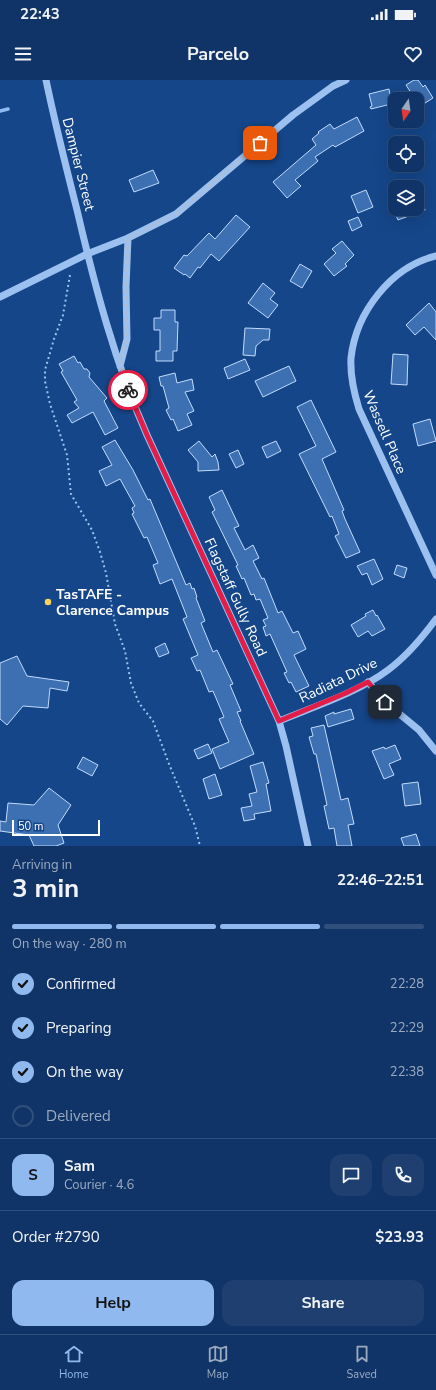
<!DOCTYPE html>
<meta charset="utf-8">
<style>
:root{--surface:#103467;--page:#1e3f70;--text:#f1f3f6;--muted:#9caac0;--line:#304f7b;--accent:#90b9f0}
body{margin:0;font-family:"Nunito Sans",sans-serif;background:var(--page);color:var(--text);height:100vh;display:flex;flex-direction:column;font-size:15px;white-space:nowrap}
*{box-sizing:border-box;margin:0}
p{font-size:13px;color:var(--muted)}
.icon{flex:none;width:22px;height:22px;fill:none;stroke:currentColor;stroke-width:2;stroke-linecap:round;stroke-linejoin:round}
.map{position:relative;height:766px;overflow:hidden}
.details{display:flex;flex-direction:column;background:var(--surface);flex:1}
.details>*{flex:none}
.needle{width:26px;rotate:193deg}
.controls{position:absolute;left:388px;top:12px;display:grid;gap:8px}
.controls a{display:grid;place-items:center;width:36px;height:36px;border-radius:8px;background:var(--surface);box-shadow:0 4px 16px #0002,0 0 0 1px var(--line);font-size:20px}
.scale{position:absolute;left:12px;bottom:10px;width:88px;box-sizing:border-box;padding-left:4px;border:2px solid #fff;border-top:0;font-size:11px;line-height:14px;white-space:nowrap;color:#fff;-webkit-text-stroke:3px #154689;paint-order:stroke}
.pin{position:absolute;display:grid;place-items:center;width:34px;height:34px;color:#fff;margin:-17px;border-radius:8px;box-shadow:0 2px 6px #0006}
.courier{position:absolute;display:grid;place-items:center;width:40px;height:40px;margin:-20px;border:3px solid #e11d48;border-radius:50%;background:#fff;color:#222;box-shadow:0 1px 5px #0007}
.overview em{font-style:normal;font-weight:700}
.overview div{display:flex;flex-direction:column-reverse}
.overview{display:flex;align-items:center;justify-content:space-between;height:68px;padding:0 12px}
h1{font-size:26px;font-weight:700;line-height:30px}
.bar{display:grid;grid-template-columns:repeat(4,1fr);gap:6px 4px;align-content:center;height:48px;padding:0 12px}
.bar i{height:5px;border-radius:3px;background:var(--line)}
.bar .current{background:var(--accent)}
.bar p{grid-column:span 4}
.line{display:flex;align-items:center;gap:10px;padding:0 12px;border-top:1px solid var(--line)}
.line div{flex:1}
.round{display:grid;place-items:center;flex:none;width:42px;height:42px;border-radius:12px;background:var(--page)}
ol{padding:0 12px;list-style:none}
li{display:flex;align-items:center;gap:12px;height:44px}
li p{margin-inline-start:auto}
li .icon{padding:4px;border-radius:50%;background:var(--accent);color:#111;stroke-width:4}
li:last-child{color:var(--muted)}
li i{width:22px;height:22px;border:2px solid var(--line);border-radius:50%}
.cta{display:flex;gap:8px;margin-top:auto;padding:8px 12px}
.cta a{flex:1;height:46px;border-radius:12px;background:var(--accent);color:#111;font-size:16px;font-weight:700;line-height:46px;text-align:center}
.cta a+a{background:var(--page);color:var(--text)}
.status{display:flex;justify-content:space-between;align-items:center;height:28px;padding:0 20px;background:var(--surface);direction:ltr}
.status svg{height:11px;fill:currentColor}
header{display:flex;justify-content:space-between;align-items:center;height:52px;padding:0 12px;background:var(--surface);font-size:18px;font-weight:700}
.tabs{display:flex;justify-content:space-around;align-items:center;height:56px;border-top:1px solid var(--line);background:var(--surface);font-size:11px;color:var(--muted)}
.tabs a{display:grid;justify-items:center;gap:2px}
.tabs .current{color:var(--accent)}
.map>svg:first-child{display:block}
</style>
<div class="status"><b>22:43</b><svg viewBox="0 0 49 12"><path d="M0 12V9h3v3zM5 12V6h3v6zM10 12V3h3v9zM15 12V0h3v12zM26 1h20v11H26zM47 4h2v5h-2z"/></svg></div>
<header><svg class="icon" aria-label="menu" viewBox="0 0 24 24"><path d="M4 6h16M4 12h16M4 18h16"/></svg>Parcelo<svg class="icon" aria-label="heart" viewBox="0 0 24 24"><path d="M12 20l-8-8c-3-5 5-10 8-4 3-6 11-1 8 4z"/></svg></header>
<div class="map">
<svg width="436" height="766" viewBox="0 0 436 766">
<rect width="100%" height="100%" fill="#154689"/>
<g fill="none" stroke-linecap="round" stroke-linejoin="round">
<path stroke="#8ebbf2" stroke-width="3.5" d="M0 31 8 29"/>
</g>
<path fill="#3d70b2" stroke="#c2dbfb" d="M414 0H418L423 7 425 5 433 18 422 25 415 14 413 16 406 5Z
M389 9 390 15 395 12V23L371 29 370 27 372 26 369 14Z
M357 37 364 51 335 67 333 65 315 77 318 81 295 100 301 106 287 118 273 102 316 65 312 59 319 53 318 52 330 44 334 49Z
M153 90 159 103 134 112 129 100Z
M366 110 373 127 358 133 351 116Z
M393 129H425V130L398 140Z
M236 135 250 147 219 181 211 174 200 188 198 187 190 198 185 194 184 195 174 188 184 175 187 176 209 153 215 159Z
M358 137 362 146 352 151 348 141Z
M342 161 354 175 345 184 347 186 334 196 324 184 336 173 332 169Z
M300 184 312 191 302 208 290 201Z
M263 203 275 213 270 219 278 225 268 238 248 223Z
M429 223 436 232V260L424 247 415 255 406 245Z
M161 230H175V242H178L177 271H173V281H156V271H160V250H154V238H161Z
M245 248 270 249 269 260H263L256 266 255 276 243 275Z
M393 274 408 275 407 305 391 304Z
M74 276 78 283 80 282 84 289H87L90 293 89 297 107 318 104 321 118 348 105 355 93 332 72 343 67 335 79 328 74 322 77 320 61 292 63 291 59 284Z
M245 279 250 290 228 299 224 288Z
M289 286 296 301 263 317 255 301Z
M175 293 177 303 192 299 194 310 185 312 194 331 187 334 192 345 178 351 173 339 171 340 166 330 169 328 163 306H161L159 297Z
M311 320 336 372 322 379 344 430 342 431 345 439 360 472 346 478 335 456 339 454 332 436 330 437 299 374 316 366 297 327Z
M430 339 436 361 418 366 413 344Z
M115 360 133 390 148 420 150 419 186 505 190 503 192 509 194 508 197 517 196 518 205 541 201 543 213 572 217 570 233 604 230 605 241 631 237 632 241 641H240L254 674 220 689 212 669 229 662 219 639 224 637 213 611 209 612 200 590 197 591 191 578 198 575 183 539 187 537 172 499 160 504 153 485 158 483 147 457 144 458 132 434 134 433 132 428 135 426 120 399 106 406 99 391 112 385 102 367Z
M199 361 212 377 215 374 218 382 219 390 198 391V382L188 370Z
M276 361 281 371 267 378 262 367Z
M238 370 244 384 236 388 229 374Z
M222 410 239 446 234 448 245 470 253 465 259 478 253 481 262 499 264 498 278 533 282 531 293 553 298 551 306 569 294 575 309 606 296 612 291 602 289 603 284 593 287 592 270 554 266 556 263 547 266 546 263 540 268 538 260 519 256 520 254 514 251 515 244 498 242 499 236 486 238 485 212 432 215 430 209 417Z
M374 479 383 499 372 505 367 493 362 495 357 486Z
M397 485 407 488 404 498 394 494Z
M373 530 376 536 377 535 385 549 372 556 368 551 358 557 351 545 366 536 365 534Z
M165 563 169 573 159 577 155 568Z
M17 576 27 596 69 602 67 611 50 608 48 628 23 626 7 645 0 639V583Z
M351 629 354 639 328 647 325 636 334 632V634Z
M324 645 341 720 348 718 354 744 348 745 352 766H337L334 748 329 749 324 726 327 725 316 674H314L309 657 313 656 311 648Z
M208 664 212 673 198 679 194 670Z
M395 665 401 679 389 684 394 695 384 699 372 671 384 667 385 669Z
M83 677 98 685 92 696 77 688Z
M263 682 269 703 266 704 271 731 254 734 255 739 244 741 241 728 252 726 249 714 257 712 250 686Z
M215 694 222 715 209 719 203 699Z
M418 702 421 724 405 726 402 704Z
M49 708 71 725 58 745 64 763 56 766H34L29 755 0 751V741L6 742 8 723 34 725Z
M416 754 420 766H404L401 758Z"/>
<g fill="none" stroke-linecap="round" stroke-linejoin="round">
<path stroke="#9cc0ef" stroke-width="2" stroke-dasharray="2 3" stroke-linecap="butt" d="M70 195 63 235 54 259 45 290V301L50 324 67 375 71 414 92 450 100 472 106 493 115 544 125 571 131 603 139 623 153 641 169 684 195 746 200 766"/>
<path stroke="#9cc0ef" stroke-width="7" d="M46 0C55 43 66 87 77 130 95 207 115 283 147 355L279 641 286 666 308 766
M436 176C391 187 356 232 351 278 350 296 354 313 359 329L436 495
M0 217 87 174 128 158 176 134 293 35 333 6 346 0
M120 286 127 259 126 207 128 158
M368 602 385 622 419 650 436 671
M279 641C313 627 359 612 388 590 407 576 422 558 436 539"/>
</g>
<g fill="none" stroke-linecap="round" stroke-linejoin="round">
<path stroke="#adbed6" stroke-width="4" stroke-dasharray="0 7.2" d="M128 310 120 286 126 258V207L128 158 176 134 260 63"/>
<path stroke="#e11d48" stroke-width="5" d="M128 310 147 355 279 641 346 613 368 602 385 622"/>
</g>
<circle fill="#ffd35a" stroke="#154689" stroke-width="1.5" cx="48" cy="522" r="4"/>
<g text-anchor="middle" stroke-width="3" stroke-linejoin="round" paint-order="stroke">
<g font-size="14" fill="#fff" stroke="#154689">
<text transform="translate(79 84) rotate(76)" y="5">Dampier Street</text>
<text transform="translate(385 352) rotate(67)" y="5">Wassell Place</text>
<text transform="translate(236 517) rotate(65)" y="5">Flagstaff Gully Road</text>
<text transform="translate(338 600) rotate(-26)" y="5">Radiata Drive</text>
</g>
<g font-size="14" font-weight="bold" fill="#fff" stroke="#154689" text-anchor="start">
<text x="56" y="519">TasTAFE -<tspan x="56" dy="16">Clarence Campus</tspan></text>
</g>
</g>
</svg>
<div class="controls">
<a><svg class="needle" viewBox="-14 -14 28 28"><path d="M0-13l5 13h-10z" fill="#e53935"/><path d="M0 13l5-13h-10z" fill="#9caac0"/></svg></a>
<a><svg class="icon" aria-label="locate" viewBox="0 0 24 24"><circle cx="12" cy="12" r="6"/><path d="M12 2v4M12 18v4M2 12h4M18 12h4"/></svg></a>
<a><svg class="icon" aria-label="layers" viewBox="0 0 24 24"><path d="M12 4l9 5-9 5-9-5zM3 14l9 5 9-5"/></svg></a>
</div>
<div class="scale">50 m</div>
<div class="pin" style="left:260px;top:63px;background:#ea580c"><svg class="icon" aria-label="bag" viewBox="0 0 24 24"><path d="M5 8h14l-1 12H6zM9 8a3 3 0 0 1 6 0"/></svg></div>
<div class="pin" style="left:385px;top:622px;background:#1f2937"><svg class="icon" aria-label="home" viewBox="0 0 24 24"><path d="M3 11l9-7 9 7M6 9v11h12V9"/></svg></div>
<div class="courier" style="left:128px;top:310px"><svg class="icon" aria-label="bike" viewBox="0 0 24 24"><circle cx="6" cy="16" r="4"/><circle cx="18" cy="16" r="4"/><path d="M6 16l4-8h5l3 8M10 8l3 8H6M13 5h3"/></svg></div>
</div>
<section class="details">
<div class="overview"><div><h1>3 min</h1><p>Arriving in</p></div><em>22:46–22:51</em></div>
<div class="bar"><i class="current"></i><i class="current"></i><i class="current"></i><i></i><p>On the way · 280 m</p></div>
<ol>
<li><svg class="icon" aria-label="check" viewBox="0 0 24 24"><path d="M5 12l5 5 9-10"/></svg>Confirmed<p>22:28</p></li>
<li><svg class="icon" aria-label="check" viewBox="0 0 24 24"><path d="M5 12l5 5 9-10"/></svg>Preparing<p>22:29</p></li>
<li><svg class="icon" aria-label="check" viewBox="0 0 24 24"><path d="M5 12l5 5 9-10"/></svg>On the way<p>22:38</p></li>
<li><i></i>Delivered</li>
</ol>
<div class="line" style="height:72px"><b class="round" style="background:var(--accent);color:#111">S</b><div><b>Sam</b><p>Courier · 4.6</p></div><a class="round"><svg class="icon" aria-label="chat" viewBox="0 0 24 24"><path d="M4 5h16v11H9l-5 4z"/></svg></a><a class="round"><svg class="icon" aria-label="phone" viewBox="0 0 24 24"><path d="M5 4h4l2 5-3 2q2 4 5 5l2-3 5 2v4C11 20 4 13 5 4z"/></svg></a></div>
<div class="line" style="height:52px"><div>Order #2790</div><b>$23.93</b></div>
<div class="cta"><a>Help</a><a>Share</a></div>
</section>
<nav class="tabs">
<a class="current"><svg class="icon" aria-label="home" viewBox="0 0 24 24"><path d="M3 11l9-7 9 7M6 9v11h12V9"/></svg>Home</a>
<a><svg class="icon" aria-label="map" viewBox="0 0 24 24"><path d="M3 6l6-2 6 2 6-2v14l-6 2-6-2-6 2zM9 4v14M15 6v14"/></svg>Map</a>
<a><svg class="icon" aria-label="saved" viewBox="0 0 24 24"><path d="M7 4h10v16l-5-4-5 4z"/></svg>Saved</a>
</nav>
